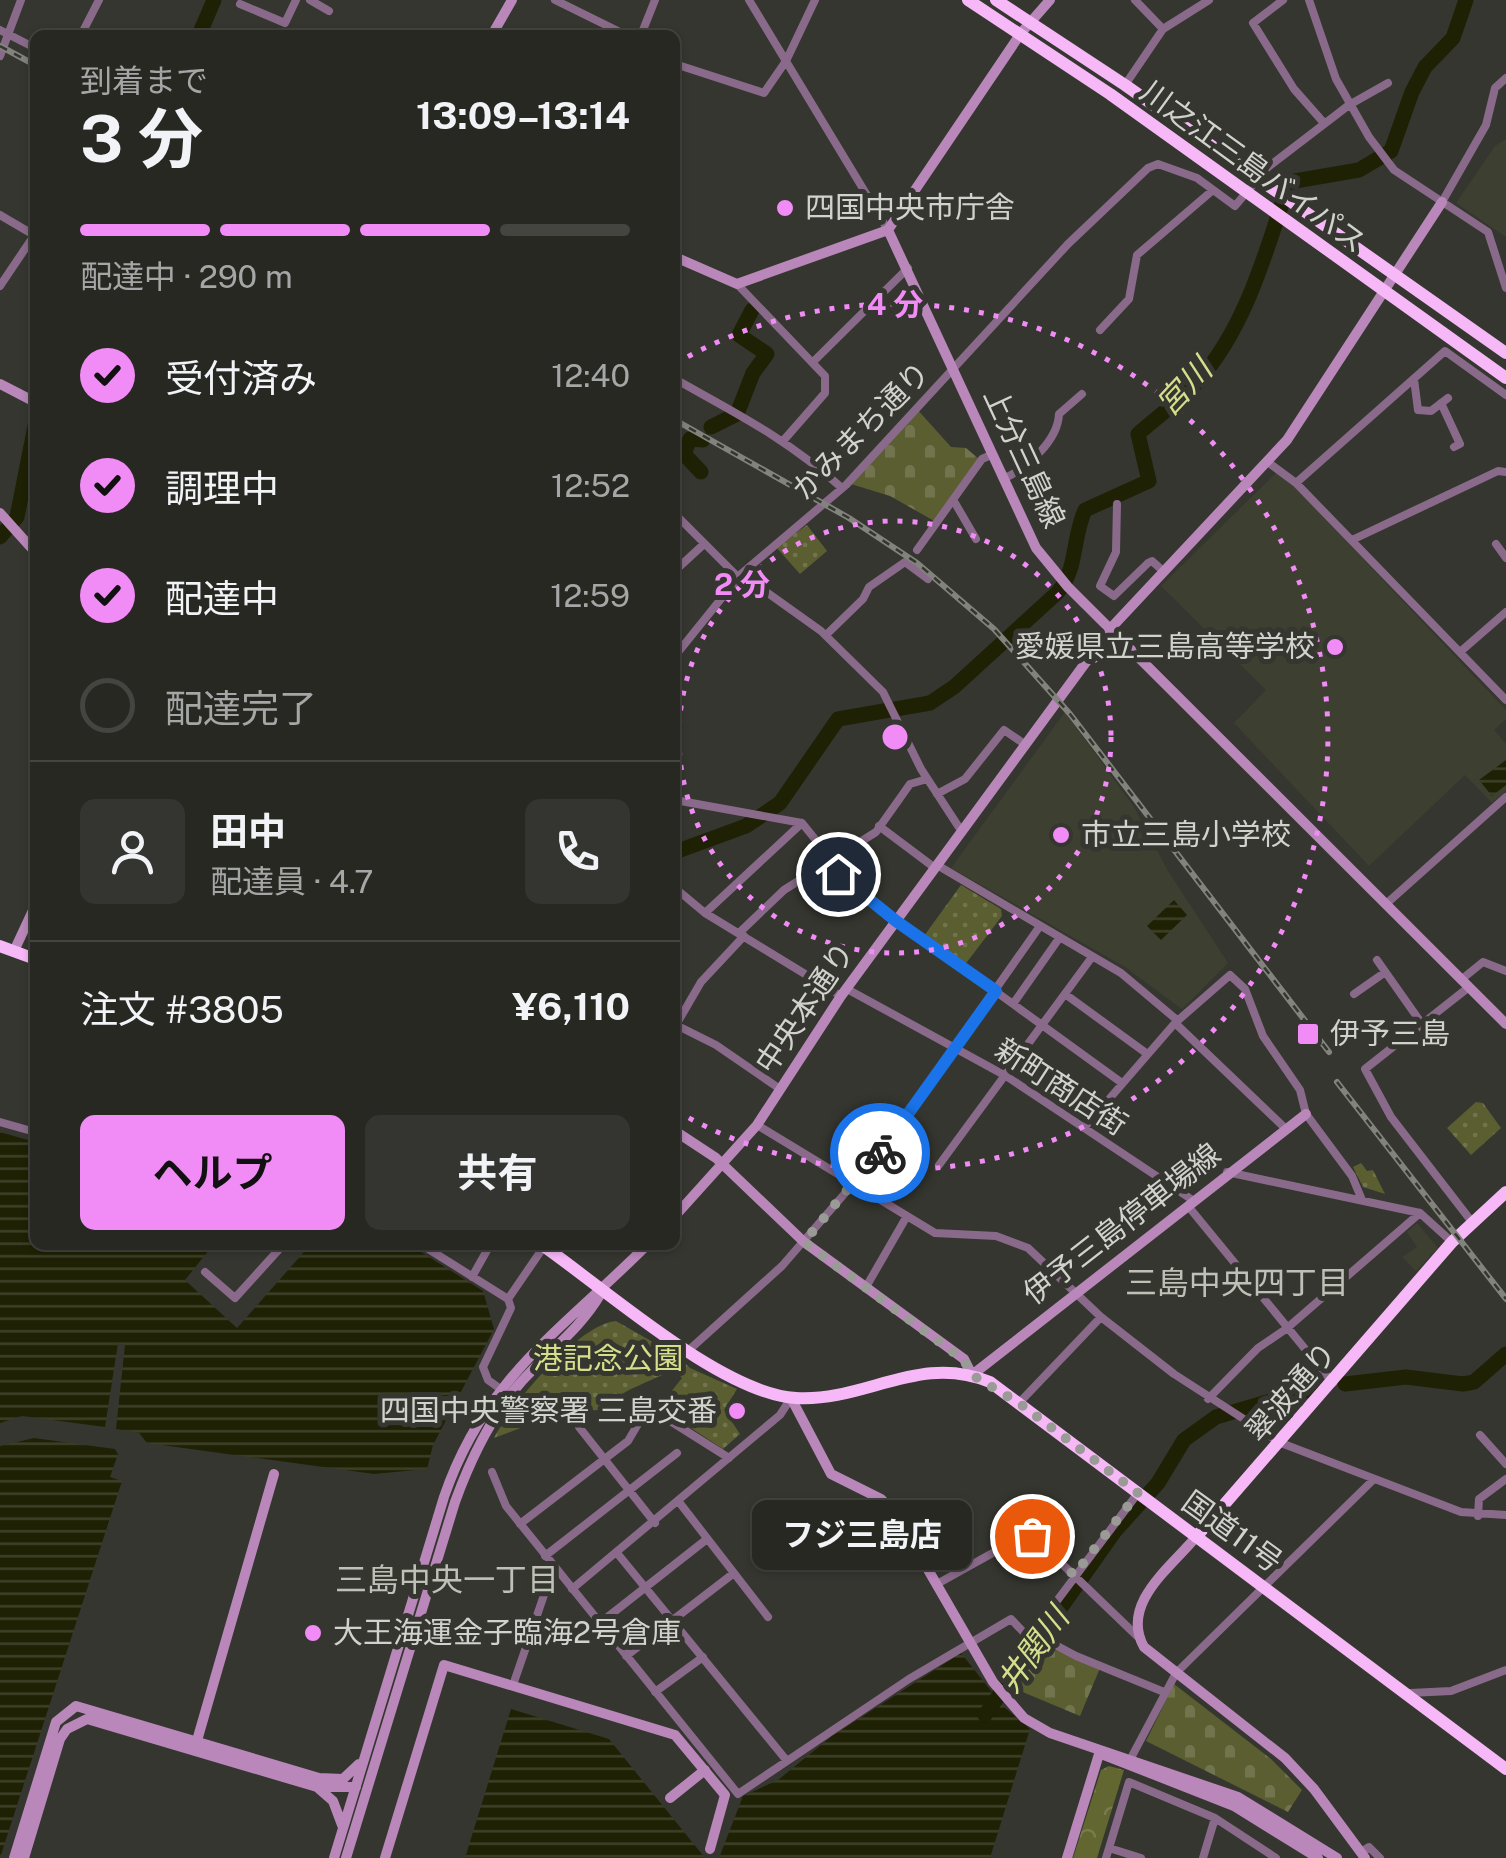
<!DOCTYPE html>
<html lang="ja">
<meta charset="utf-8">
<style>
:root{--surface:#282823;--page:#343430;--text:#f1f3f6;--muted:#a5a6a6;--line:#444441;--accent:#f18bf5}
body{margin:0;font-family:"Public Sans","Noto Sans JP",sans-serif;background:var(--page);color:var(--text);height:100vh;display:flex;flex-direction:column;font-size:38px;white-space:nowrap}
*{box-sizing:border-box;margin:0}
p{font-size:32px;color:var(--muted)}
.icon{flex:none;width:55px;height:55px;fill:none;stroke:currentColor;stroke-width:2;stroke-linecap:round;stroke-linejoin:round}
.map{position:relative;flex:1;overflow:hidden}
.details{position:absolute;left:30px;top:30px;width:650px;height:1220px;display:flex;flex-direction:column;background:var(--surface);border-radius:15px;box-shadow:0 2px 8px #0004,0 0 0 2px var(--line)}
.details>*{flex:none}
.pin{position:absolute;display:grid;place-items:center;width:85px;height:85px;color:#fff;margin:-42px;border:5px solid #fff;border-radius:50%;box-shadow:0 2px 10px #0007}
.courier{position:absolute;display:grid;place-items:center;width:100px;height:100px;margin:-50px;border:8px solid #1a73e8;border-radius:50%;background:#fff;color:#222;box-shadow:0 2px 12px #0007}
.bubble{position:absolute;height:70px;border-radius:15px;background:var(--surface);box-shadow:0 2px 8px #0004,0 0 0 2px var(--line);font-size:32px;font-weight:700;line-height:70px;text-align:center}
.overview em{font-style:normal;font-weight:700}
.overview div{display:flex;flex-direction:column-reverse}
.overview{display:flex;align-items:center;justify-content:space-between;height:170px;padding:0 50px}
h1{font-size:65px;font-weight:700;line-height:75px}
.bar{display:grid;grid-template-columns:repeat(4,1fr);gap:15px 10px;align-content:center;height:120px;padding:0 50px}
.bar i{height:12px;border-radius:8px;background:var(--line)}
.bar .current{background:var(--accent)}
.bar p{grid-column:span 4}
.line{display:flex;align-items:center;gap:25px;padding:0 50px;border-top:2px solid var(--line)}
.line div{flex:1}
.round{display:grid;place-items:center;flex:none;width:105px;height:105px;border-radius:15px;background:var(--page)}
ol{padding:0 50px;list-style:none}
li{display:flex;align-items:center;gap:30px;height:110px}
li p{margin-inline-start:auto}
li .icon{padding:10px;border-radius:50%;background:var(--accent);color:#111;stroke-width:4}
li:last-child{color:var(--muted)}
li i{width:55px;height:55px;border:5px solid var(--line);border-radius:50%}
.action{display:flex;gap:20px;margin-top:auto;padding:20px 50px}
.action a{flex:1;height:115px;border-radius:15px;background:var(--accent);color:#111;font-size:40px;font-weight:700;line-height:115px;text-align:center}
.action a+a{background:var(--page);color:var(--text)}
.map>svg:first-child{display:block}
</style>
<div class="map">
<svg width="1506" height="1858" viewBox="0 0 1506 1858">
<defs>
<pattern id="forest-crowns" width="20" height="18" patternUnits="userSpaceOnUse" patternTransform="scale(2.5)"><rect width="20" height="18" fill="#626630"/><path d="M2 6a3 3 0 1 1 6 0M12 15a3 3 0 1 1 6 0" fill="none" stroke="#777b4d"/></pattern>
<pattern id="cemetery-stones" width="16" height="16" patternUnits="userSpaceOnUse" patternTransform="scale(2.5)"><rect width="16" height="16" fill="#5a5e30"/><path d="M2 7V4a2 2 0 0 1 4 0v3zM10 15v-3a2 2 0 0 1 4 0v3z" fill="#71744d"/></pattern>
<pattern id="park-dots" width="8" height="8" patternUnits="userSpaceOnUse" patternTransform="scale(2.5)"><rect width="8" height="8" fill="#5a5e30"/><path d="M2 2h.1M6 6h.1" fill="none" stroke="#71744d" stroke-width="1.8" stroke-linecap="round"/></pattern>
<pattern id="water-rules" width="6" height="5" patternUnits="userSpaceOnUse" patternTransform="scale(2.5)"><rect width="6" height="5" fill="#1f2105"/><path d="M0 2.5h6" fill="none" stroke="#3e4028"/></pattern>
</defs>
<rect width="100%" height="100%" fill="#35362f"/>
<path fill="#3d3f31" d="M1506 139V237L1456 203 1495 146Z
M1279 470 1506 710V719L1494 730 1506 744V791L1492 803 1465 775 1369 866 1234 723 1266 690 1161 586Z
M1065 712 1134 807 1168 871 1228 963 1182 1009 1125 967 951 868Z
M1417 1223 1438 1248 1416 1271 1402 1257 1417 1247 1407 1232Z"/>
<path fill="url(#forest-crowns)" d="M1109 1766 1124 1770 1097 1858H1073L1101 1770Z"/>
<path fill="url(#cemetery-stones)" d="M916 408 951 447 966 448 979 459 936 522 890 496 851 484Z
M1042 1644 1100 1668 1080 1716 1013 1688Z
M1174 1684 1271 1759 1302 1790 1288 1812 1146 1741Z"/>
<path fill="url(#park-dots)" d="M807 525 827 551 800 574 776 547Z
M961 885 1001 909 1002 916 964 966 924 936Z
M1476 1102 1483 1103 1501 1128 1471 1155 1447 1128Z
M1361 1163 1367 1171 1373 1170 1385 1194 1363 1187 1353 1167Z
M616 1321 679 1357 690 1368 737 1389 724 1410 740 1434 723 1449 659 1407 682 1378 674 1369C649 1383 621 1389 602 1410L566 1411 494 1438C511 1404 579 1324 616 1321Z"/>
<path fill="url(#water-rules)" d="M1506 760V785L1492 796 1479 780Z
M1174 900 1187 915 1161 940 1147 926Z
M0 1132 35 1142V1245H213L185 1280 237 1328 310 1245H410L483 1291 494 1329 433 1445 427 1469 374 1474 147 1443 139 1433 116 1429 125 1345 118 1343 105 1427 22 1416 0 1423Z
M34 1438 115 1449 118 1454 110 1477 122 1481 0 1858V1446Z
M961 1653 1003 1706 1030 1729 990 1858H719L743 1796 778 1780 832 1736Z
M511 1709 609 1739 705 1858H465Z"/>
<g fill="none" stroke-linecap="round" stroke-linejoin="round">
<path stroke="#1f2105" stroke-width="15" d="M199 35 214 0
M711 427 737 414 753 373 767 354 739 335 752 310
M701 472 684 454 690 439 703 440
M0 537 17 517 35 426
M675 852 746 826 780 803 838 719 930 703 954 687 1058 592C1078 568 1072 539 1085 510L1149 481 1138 434C1157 417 1180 401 1197 382 1246 328 1267 249 1289 182L1359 170 1391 151 1412 92 1425 67 1453 38 1466 0
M1345 1384 1406 1377 1463 1384 1474 1382 1506 1354
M985 1715 1115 1531 1158 1483 1184 1440 1216 1417 1318 1387"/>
<path stroke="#8a6a8a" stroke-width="8" d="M310 0 329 11
M555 0 626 35
M749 0 888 230
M1135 0 1163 29
M1283 0 1253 23 1294 89 1324 123
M1309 0 1336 79 1369 137 1394 170 1488 232 1506 288
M240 4 285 23 296 0
M0 30 35 48
M81 35 99 0
M641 35 655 0
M0 56 21 0
M675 64 764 93 786 61 815 0
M1125 85 1163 29 1209 0
M1442 202 1486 125 1495 88 1506 78
M0 215 34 235
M737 284 825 376V393L783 441
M0 286 35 234
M1100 330 1129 299 1137 255 1213 190
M813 362 908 268
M675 379C739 415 786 438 842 488
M1414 379 1418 410 1431 411 1448 398
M1441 403 1460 444 1454 447
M1269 463 1296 483 1506 700
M1003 479C1026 469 1058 441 1059 414L1082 394
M1296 483 1445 351 1506 395
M955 503 976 539
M1117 504 1116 552 1100 586 1114 596 1148 563 1152 561 1162 570
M675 514 738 577
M1352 540 1498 471 1506 472
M1496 544 1506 558
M917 550 982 459 993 454
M679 567 704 544
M741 574 821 631 883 692 921 769 962 832
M826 635 863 599 869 587 905 562 928 579
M1460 652 1506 612
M675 656 741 574 846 485 1068 244 1148 168 1158 164 1197 178 1235 206 1268 167 1349 105 1388 83
M937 794 965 779 1004 730 1026 745
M675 800 802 823 857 891 1122 1083
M879 826 935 868
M937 865 1121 973 1177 1020
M675 888 705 913 841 996
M1386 904 1506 797
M705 913 802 823
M739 933 784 890 876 832 910 784 927 779
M744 936 701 982 676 1025 716 1045 780 1089
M1377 960 1422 1024
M1462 979 1483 962 1506 971
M1469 987 1365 1069 1391 1117 1472 1222
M847 989 1006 1076 1194 1201
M1065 994 1146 1053
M1354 994 1384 973
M1013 1004 1060 937
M1175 1023 1286 1129
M0 1122 35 1132
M757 1125 935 1233 996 1236 1028 1248 1101 1317 1174 1374 1281 1443 1461 1512 1506 1515
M1084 1128 1175 1023 1230 975 1245 989 1263 1036 1300 1090 1306 1114 1352 1176 1362 1200
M939 1165 1092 957
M1227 1172 1420 1213 1452 1242
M857 1186 1040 926
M1188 1206 1333 1383
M422 1245 508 1299 511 1308 483 1367 488 1380 506 1393
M205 1272 235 1298 283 1245
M472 1277 490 1245
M866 1287 907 1216
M508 1299 545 1245
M689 1350 782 1266 853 1184
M1208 1399 1258 1348 1286 1329 1420 1213
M1019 1403 1101 1317
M579 1427 655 1523
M1480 1435 1506 1464
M492 1472 506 1506 738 1794 909 1679 1011 1619 1029 1638 1138 1493
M679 1502 768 1617
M1478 1516 1479 1499 1506 1479
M520 1524 628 1441 648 1407 729 1458
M617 1553 787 1761
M545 1556 677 1453
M937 1584 1025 1535H1032L1137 1636
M572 1589 780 1415 791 1398
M600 1623 707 1539
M1033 1633 1076 1656 1164 1692
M626 1656 734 1573
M513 1685 554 1566
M655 1692 703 1657
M1410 1693 1451 1691 1506 1670
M1131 1758 1176 1673 1372 1481
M1215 1818 1276 1858
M1109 1848 1141 1858
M1361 1852 1369 1847 1380 1858
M1106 1858 1129 1782 1215 1818 1203 1858"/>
<path stroke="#b987ba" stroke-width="10" d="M492 35 512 0
M888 230 1036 548 1068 587 1506 1024
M675 257 737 284 888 230 1021 33 1050 0
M0 384 35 402
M0 513 35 552
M14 951 35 906
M675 1131 716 1158 804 1242 964 1359 972 1375 1306 1114
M675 1216 757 1125 841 996 1111 628 1287 440 1442 202
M791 1398 831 1474 881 1499 897 1516 993 1682 1024 1718 1050 1733 1238 1797 1337 1858
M1196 1537C1170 1568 1120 1604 1144 1647L1285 1758 1314 1789 1365 1858
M196 1744 274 1474
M1104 1755 1234 1806 1318 1858
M319 1787H356
M670 1798 705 1770
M14 1858 56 1722 76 1706 319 1778 343 1779 359 1764
M24 1858 60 1739 67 1729 87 1719 317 1787 333 1801 342 1825
M334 1858 444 1497C485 1377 562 1330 647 1245
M346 1858 455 1502C471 1458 491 1416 522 1381 549 1351 580 1329 600 1295
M385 1858 444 1665 675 1735 725 1795 710 1849
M1067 1858 1100 1751"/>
<path stroke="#f6b8f7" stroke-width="12" d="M968 0 1110 94 1506 378
M996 0 1125 85 1506 353
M0 946 35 959
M542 1245C604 1288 722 1394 796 1398 866 1402 919 1353 990 1382L1506 1769
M1196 1537 1452 1242 1506 1192"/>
<defs>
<path id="rail" d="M0 46 35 65
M675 420 849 518 917 563 994 629 1070 714 1329 1052
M1337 1082 1506 1299"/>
</defs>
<use href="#rail" stroke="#82837d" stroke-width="6"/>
<use href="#rail" stroke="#35362f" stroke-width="2.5" stroke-dasharray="8" stroke-linecap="butt"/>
</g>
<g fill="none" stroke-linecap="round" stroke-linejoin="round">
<path stroke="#9a9b96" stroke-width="10" stroke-dasharray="0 18" d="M880 1153 857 1186 852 1184 804 1242 964 1360 972 1375 1019 1403 1138 1493 1074 1575 1032 1536"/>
<path stroke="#1a73e8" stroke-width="12" d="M838 874 896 921 996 991 880 1153"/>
</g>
<g fill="none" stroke="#f18bf5" stroke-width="5" stroke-dasharray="5 10">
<circle cx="895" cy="737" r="216"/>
<path d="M675 364A433 433 0 1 1 675 1110"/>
</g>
<g fill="#f18bf5" stroke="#35362f" stroke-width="4">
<circle cx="785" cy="208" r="10"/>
<circle cx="1335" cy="647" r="10"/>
<circle cx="1061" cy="835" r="10"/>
<rect x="1296" y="1022" width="24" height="24" rx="5"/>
<circle cx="737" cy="1411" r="10"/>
<circle cx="313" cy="1633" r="10"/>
</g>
<g text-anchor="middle" stroke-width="10" stroke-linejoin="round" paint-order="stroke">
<g font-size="30" fill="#d1d2cd" stroke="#35362f">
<text transform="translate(1253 167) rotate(36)" y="10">川之江三島バイパス</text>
<text transform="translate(861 431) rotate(-45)" y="10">かみまち通り</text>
<text transform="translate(1024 458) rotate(65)" y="10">上分三島線</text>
<text transform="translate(805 1008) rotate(-56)" y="10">中央本通り</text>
<text transform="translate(1061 1087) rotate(33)" y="10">新町商店街</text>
<text transform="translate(1122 1224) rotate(-38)" y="10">伊予三島停車場線</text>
<text transform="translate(1291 1392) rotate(-49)" y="10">翠波通り</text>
<text transform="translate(1232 1532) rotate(36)" y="10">国道11号</text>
</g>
<g font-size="30" fill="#d1d2cd" stroke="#35362f" text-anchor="start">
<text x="805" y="218">四国中央市庁舎</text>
<text x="1315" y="657" text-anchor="end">愛媛県立三島高等学校</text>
<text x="1081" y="845">市立三島小学校</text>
<text x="1330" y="1044">伊予三島</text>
<text x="717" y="1421" text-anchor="end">四国中央警察署 三島交番</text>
<text x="333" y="1643">大王海運金子臨海2号倉庫</text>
</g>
<g font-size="30" fill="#d7de8b" stroke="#35362f">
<text x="608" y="1369">港記念公園</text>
</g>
<g font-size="32" font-style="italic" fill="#d6de8b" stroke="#35362f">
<text transform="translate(1184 387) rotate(-47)" y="11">宮川</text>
<text transform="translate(1033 1650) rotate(-54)" y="11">井関川</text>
</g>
<g font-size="32" fill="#bfc0b7" stroke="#35362f">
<text x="1237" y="1294">三島中央四丁目</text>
<text x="447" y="1591">三島中央一丁目</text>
</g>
</g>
<circle cx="895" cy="737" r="15" fill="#f18bf5" stroke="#35362f" stroke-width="5"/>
<g font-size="30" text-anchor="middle" font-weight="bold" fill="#f18bf5" stroke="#35362f" stroke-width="10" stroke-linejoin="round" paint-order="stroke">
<text x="895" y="315">4 分</text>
<text x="742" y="595">2 分</text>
</g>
</svg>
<div class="pin" style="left:1032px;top:1536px;background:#ea580c"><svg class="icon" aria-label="bag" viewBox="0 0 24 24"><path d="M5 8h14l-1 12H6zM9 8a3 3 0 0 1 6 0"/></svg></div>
<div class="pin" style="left:838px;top:874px;background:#1f2937"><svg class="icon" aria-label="home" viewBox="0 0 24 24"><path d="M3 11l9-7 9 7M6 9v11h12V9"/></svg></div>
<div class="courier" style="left:880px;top:1153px"><svg class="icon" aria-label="bike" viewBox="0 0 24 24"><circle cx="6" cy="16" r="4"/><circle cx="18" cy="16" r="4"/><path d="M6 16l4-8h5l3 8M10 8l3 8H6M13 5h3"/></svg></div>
<div class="bubble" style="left:752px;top:1500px;width:220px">フジ三島店</div>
<section class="details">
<div class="overview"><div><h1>3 分</h1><p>到着まで</p></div><em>13:09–13:14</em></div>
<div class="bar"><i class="current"></i><i class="current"></i><i class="current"></i><i></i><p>配達中 · 290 m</p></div>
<ol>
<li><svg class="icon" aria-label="check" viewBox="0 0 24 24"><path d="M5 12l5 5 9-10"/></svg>受付済み<p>12:40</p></li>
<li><svg class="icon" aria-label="check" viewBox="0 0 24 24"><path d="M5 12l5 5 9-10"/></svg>調理中<p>12:52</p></li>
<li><svg class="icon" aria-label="check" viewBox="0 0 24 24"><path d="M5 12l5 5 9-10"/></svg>配達中<p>12:59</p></li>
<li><i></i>配達完了</li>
</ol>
<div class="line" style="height:180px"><a class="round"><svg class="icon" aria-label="person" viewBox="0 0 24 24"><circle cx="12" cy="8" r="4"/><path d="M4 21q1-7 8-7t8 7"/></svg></a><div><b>田中</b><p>配達員 · 4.7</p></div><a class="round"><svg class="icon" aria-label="phone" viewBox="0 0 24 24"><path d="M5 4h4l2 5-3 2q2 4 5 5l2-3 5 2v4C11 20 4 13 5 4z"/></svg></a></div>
<div class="line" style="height:130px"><div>注文 #3805</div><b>¥6,110</b></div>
<div class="action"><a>ヘルプ</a><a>共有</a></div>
</section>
</div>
